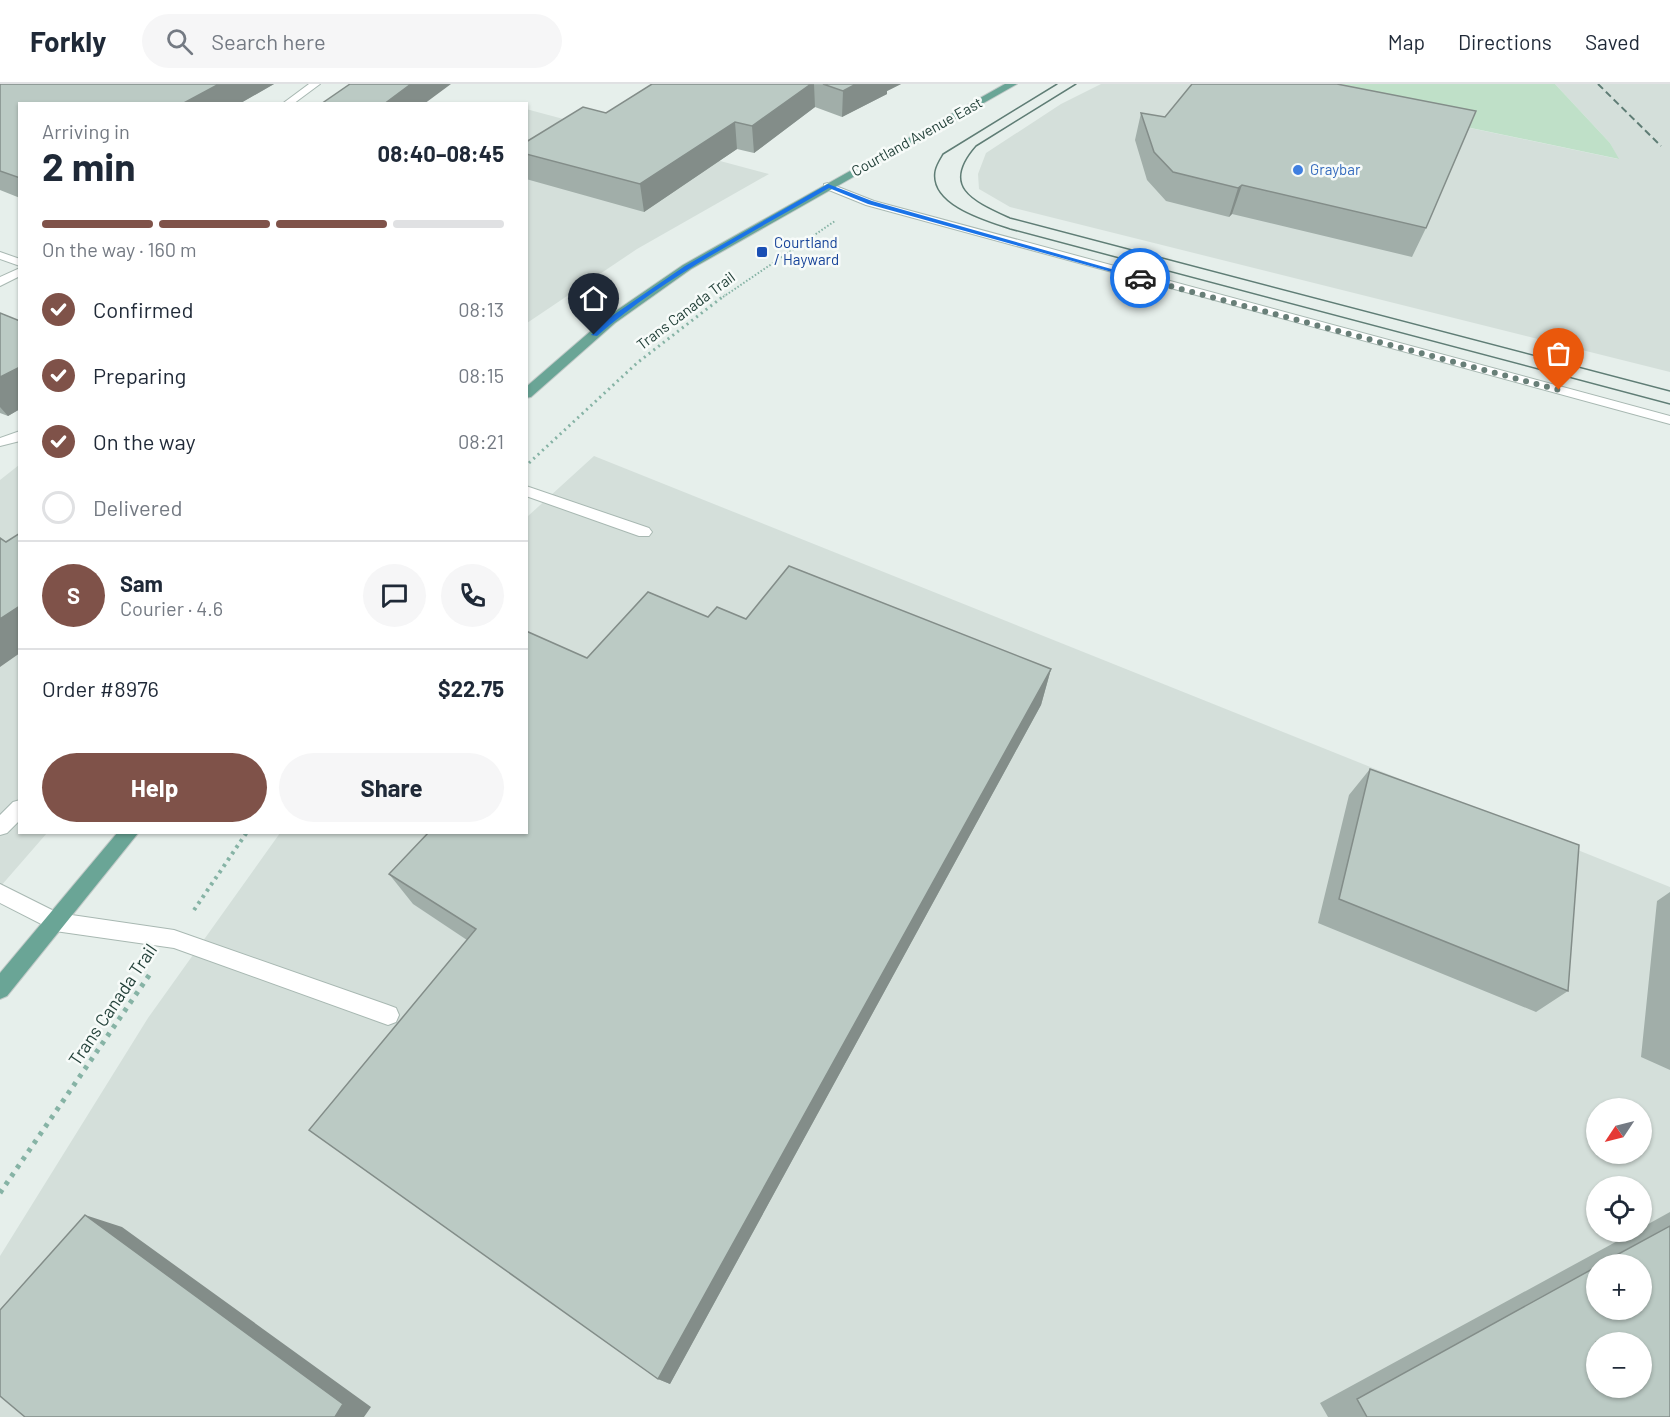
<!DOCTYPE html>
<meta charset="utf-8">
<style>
:root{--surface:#fff;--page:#f6f6f7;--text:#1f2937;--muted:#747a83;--line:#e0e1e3;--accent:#7f5249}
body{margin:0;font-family:Barlow,sans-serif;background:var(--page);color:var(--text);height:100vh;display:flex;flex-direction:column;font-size:22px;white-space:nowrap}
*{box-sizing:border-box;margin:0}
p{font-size:20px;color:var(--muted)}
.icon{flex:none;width:33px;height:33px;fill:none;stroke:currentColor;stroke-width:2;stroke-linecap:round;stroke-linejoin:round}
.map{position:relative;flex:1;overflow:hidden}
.sheet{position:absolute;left:18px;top:18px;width:510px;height:732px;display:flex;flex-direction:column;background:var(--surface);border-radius:0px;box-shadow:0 2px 4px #0004}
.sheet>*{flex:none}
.needle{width:39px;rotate:235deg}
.tools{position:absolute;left:1586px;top:1014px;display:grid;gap:12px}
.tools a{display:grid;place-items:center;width:66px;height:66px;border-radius:50%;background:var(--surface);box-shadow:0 2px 4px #0004;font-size:30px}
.pin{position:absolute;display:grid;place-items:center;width:51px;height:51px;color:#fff;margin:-62px -26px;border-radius:50% 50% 50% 0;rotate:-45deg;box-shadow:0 0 6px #0007}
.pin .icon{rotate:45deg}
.courier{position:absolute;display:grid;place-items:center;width:60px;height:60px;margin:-30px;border:4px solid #1a73e8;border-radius:50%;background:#fff;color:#222;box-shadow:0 2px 8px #0007}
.headline em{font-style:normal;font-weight:700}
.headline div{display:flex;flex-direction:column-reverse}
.headline{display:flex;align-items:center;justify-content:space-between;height:102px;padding:0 24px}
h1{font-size:39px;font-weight:700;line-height:45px}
.bar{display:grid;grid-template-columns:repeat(4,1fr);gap:9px 6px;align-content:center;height:72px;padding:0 24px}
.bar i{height:8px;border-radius:4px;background:var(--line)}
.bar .active{background:var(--accent)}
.bar p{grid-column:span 4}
.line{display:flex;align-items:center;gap:15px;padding:0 24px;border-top:2px solid var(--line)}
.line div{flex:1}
.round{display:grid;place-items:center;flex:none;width:63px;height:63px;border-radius:32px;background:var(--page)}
ol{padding:0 24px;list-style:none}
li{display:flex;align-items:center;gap:18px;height:66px}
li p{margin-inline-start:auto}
li .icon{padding:6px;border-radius:50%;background:var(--accent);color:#fff;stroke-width:4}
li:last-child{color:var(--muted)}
li i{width:33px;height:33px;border:3px solid var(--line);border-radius:50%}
.cta{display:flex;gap:12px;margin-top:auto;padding:12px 24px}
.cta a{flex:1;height:69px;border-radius:36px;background:var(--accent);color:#fff;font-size:24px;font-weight:700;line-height:69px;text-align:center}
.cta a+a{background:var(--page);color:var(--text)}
header{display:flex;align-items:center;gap:36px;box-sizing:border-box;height:84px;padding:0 30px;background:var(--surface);border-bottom:2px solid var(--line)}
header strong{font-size:28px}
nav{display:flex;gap:33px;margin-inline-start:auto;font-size:21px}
.search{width:420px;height:54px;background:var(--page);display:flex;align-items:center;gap:15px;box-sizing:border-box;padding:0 21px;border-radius:33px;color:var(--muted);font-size:22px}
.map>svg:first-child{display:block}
</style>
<header>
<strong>Forkly</strong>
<div class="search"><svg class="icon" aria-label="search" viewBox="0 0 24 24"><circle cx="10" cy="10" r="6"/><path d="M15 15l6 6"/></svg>Search here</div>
<nav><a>Map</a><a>Directions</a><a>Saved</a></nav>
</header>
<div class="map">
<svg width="1670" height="1333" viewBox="0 0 1670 1333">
<rect width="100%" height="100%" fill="#e6efeb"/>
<path fill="#d4dfda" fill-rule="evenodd" d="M1101 0H1261L1618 75 1610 59 1555 0H1670V288L1010 123 979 105 978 90 986 69 1061 20Z
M526 25 769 90 637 165 527 239Z
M594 372 1670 803V1333H0V1172L148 934 280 749 526 748 527 433ZM1596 1024H1641V1070H1596ZM1596 1102H1641V1148H1596ZM1596 1180H1641V1226H1596ZM1596 1258H1641V1304H1596Z
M19 381 20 748 47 749 0 803V396Z"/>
<path fill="#bfe0c8" d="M1261 0H1555L1610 59 1619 75Z"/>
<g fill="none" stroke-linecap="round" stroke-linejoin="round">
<defs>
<path id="minor" d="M309 0H320L293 20H282Z
M828 99 874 117 1670 332V340L866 121 824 104V100Z
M0 168 20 175V182L0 175Z
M20 184V192L0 202V193Z
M20 347V357L0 362V354Z
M526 402 649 444 652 448 649 452H639L526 412Z
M20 716V736L7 749 0 751V731L13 718Z
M0 800 58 829 174 846 388 921 396 924 399 931 396 938 388 941 174 864 55 847 0 819Z"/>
<path id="major" d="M1005 0H1017L691 185 615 239 531 313 526 314V303L607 233 683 181Z
M118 748H139L7 912 0 915V889Z"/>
</defs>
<use href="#minor" stroke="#a8b8b2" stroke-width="2"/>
<use href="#major" stroke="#c2cac8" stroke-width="2"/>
<path stroke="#86b3a5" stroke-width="2" stroke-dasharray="1.5 2" stroke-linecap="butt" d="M723 213 835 137"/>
<path stroke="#86b3a5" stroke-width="3" stroke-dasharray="2 4" stroke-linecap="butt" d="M529 379 637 279 725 211"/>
<path stroke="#86b3a5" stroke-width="4" stroke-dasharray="3 4.5" stroke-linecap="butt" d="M194 826 247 748"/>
<path stroke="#86b3a5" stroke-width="5" stroke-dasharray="4 6" stroke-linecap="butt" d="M0 1109 152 887"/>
<use href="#minor" fill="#fff" fill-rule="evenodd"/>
<use href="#major" fill="#6aa596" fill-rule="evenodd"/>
<path stroke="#5f7d75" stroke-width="1.5" d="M1057 0 943 70C940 75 936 81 935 87 929 121 986 137 1010 145L1670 320
M1076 0 976 62C940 103 973 117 1010 134L1670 307"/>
<path stroke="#5f7d75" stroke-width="2" stroke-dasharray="7 4" stroke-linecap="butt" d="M1598 0 1661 62"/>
</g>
<path fill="#a1aea9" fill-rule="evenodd" d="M0 0H274L239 20H20V114L0 106Z
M652 0H901L887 7V10L842 33 815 23 754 69 737 65 644 128 526 95V58L606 29Z
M1141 29 1426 144 1412 173 1232 130 1229 133 1166 117 1147 96 1135 56Z
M0 229 20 237V325L8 332 0 329Z
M708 533 746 535 1051 585 1041 621 670 1300 658 1295 467 856 413 820 389 790 526 748 587 574Z
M1370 685 1568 907 1536 928 1318 839 1349 711Z
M1670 808V986L1641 973 1657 817Z
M1670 1128V1333H1328L1320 1319 1634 1148H1641V1144ZM1596 1180H1641L1596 1226Z"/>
<path fill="#838d89" d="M219 0H274L239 20H182Z
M411 0H451L424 20H384Z
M811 0H814L815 23 754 69 752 42Z
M856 0H901L887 7V10L842 33 843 7Z
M735 38 737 65 644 128 640 100Z
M1242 101 1232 130 1229 133 1238 104Z
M20 283V325L8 332 0 323V293Z
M20 522V569L0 583V535Z
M1051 585 1041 621 670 1300 658 1295Z
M85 1131 122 1143 371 1323 364 1333H335Z"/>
<path fill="#bbcac4" stroke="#838d89" stroke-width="1.5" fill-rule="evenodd" d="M0 0H219L182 20H20V94L0 87Z
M350 0H411L384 20H321Z
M652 0H811L752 42 735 38 640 100 526 70V58L583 23 606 29Z
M823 0H856L843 7Z
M1192 0H1337L1476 27 1426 144 1242 101 1238 104 1173 88 1154 68 1141 29 1165 33Z
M0 229 20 237V283L0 293Z
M20 449V522L0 535V454L6 458Z
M789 482 1051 585 658 1295 309 1046 476 845 389 790 429 748H526V547L587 574 648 508 708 533 717 523 746 535Z
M1370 685 1579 761 1568 907 1339 815Z
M85 1131 343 1320 335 1333H25L0 1312V1226Z
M1670 1142V1333H1367L1357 1315 1596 1183V1226H1641V1180H1600ZM1596 1258H1641V1304H1596Z"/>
<path fill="#1a73e8" d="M828 100 872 117 1143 194 1137 195 868 120 829 104C750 150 665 192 597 252L591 251 609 234 685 182Z"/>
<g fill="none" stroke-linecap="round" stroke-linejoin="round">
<path stroke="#687f78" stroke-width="6" stroke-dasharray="0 10.8" d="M1140 194 1559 306"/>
</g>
<circle fill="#3f7fe0" stroke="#f7fbf9" stroke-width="2" cx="1298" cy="86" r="6"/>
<rect fill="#1a4fb4" stroke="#f7fbf9" stroke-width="2" x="756" y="162" width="12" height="12" rx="3"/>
<g text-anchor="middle" stroke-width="5" stroke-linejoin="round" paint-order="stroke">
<g font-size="15" fill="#24423a" stroke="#f7fbf9">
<text transform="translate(917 53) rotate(-29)" y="5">Courtland Avenue East</text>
<text transform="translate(686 227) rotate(-37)" y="5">Trans Canada Trail</text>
</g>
<g font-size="15" fill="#366cbe" stroke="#f7fbf9" text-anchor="start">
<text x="1310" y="91">Graybar</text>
</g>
<g font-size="15" fill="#164399" stroke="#f7fbf9" text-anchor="start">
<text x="774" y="164">Courtland<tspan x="774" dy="17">/ Hayward</tspan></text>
</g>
<g font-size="18" fill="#24423a" stroke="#f7fbf9">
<text transform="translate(113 921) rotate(-56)" y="6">Trans Canada Trail</text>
</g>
</g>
</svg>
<div class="tools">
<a><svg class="needle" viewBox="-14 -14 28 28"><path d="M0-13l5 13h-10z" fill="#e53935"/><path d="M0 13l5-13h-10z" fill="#747a83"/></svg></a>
<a><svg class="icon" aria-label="locate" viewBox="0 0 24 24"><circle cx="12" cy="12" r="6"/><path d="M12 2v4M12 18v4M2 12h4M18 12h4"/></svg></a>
<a>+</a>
<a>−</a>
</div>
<div class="pin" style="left:1559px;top:306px;background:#ea580c"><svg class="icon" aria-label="bag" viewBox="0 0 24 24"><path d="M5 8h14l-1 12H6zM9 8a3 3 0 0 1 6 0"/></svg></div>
<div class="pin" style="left:594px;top:251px;background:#1f2937"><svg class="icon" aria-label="home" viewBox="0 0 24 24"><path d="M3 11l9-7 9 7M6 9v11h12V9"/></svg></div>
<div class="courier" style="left:1140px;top:194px"><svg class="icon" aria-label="car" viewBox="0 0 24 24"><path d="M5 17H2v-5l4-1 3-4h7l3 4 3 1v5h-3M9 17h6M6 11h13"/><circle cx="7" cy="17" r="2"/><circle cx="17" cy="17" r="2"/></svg></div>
<section class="sheet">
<div class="headline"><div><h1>2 min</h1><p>Arriving in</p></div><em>08:40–08:45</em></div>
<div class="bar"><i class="active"></i><i class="active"></i><i class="active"></i><i></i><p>On the way · 160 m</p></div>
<ol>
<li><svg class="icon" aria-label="check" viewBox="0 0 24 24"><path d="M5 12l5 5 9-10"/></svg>Confirmed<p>08:13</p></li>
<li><svg class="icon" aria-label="check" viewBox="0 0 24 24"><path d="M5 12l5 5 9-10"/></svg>Preparing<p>08:15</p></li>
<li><svg class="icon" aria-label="check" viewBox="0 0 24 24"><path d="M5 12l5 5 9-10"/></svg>On the way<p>08:21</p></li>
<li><i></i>Delivered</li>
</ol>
<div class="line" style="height:108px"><b class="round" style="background:var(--accent);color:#fff">S</b><div><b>Sam</b><p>Courier · 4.6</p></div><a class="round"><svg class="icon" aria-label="chat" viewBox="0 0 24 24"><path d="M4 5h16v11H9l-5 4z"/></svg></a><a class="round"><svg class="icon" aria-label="phone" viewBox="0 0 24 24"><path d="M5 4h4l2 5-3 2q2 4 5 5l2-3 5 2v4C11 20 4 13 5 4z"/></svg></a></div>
<div class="line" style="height:78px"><div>Order #8976</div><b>$22.75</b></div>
<div class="cta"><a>Help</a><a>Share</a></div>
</section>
</div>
